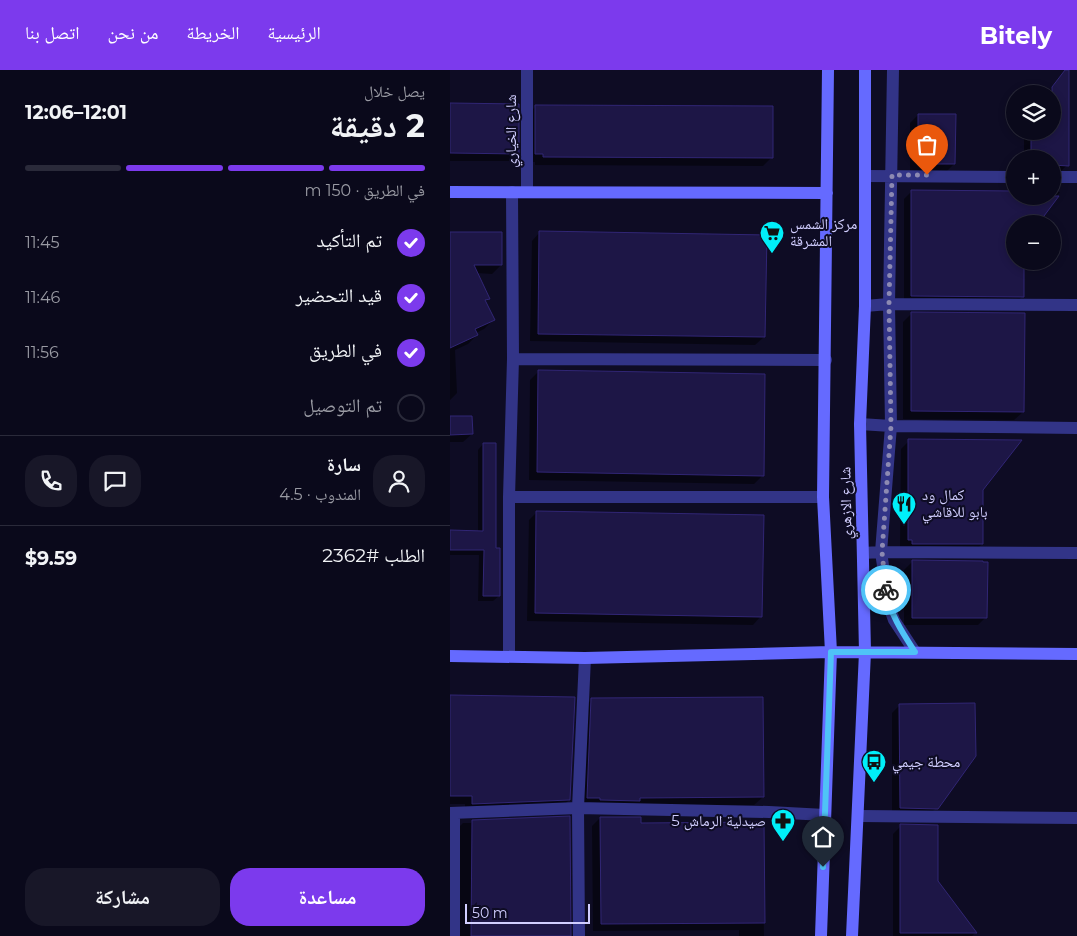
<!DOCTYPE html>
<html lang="ar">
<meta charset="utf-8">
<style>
:root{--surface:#0a091b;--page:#181728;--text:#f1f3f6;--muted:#999aa3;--line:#2a2a3a;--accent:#7c3aed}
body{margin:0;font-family:Montserrat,"Noto Naskh Arabic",sans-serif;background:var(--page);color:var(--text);direction:rtl;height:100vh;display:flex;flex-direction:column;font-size:19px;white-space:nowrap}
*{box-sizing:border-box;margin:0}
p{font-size:16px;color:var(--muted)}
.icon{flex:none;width:28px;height:28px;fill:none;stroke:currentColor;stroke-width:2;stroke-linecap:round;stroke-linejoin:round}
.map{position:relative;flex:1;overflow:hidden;direction:ltr}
.drawer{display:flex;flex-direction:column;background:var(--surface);width:450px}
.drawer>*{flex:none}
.buttons{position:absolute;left:556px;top:15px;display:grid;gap:10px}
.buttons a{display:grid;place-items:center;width:55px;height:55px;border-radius:50%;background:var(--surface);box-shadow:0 2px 8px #0003,0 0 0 1px var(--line);font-size:25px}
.scale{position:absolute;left:15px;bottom:12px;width:125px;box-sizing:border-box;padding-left:5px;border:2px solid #d1ceff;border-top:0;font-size:14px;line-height:18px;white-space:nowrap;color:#d1ceff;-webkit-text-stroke:4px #0e0c24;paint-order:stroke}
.pin{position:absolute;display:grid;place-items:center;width:42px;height:42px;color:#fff;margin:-51px -21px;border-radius:50% 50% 50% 0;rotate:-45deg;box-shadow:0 0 5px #0007}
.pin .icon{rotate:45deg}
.courier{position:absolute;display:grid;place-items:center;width:50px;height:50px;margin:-25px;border:4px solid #4fc3f7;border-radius:50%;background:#fff;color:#222;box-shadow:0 1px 6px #0007}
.headline em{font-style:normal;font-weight:700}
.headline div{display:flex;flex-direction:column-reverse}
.headline{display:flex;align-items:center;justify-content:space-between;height:85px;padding:0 25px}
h1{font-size:32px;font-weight:700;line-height:38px}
.bar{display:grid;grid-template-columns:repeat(4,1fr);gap:8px 5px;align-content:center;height:60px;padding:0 25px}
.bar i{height:6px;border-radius:4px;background:var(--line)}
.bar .active{background:var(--accent)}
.bar p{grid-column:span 4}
.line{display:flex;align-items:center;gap:12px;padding:0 25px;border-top:1px solid var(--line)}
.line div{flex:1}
.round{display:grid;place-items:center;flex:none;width:52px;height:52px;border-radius:20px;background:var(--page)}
ol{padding:0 25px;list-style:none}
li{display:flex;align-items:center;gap:15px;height:55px}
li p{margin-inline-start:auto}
li .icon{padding:5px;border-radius:50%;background:var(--accent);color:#fff;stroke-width:4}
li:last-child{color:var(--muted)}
li i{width:28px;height:28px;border:2px solid var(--line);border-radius:50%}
.cta{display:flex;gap:10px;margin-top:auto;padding:10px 25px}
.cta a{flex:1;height:58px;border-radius:20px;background:var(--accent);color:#fff;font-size:20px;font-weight:700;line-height:58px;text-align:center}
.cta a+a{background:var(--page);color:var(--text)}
header{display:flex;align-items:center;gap:30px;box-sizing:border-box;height:70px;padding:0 25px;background:var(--accent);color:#fff}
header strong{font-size:24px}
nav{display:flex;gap:28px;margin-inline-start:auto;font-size:18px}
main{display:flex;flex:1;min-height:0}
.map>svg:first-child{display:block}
</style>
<header>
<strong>Bitely</strong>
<nav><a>الرئيسية</a><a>الخريطة</a><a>من نحن</a><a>اتصل بنا</a></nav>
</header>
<main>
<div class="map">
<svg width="627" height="866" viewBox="0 0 627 866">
<rect width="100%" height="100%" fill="#0e0c24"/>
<path fill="#0007" d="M616 0H618L617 95 610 102H602V89H574V61H602V24H597Z
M0 34 68 83 59 91H0Z
M86 36 321 88 313 96 85 95V92H77V45Z
M468 45 504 94 496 102H460V53Z
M462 121 565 122V126H602V122H610L586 154H565V191L573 226 564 234H454V129Z
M90 162 314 267 305 275 80 271 82 171Z
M0 163 51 195 42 204 26 203 38 228 35 232 43 250 34 259 26 263 27 265 18 274 5 280 7 323 0 330Z
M462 243 573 342 564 350 453 349V252Z
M89 301 313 405 304 414 79 410 80 310Z
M0 347 22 364 13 372H0Z
M459 371 532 420V474L524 482 450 478 451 379Z
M33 374 49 526 43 531H28L29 485H0V462H28V380Z
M87 442 311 546 303 555 77 551 79 450Z
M462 492 536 547 528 555H454V500Z
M0 626 119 730 111 738 15 742V734H0Z
M142 629 313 727 304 735 129 736 133 638Z
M450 635 487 737 479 745 442 746V643Z
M150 748 189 754H312L314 866H289V860L143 861 142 756Z
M23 751 120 866H4V762L13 753H21Z
M451 756 487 811 525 863 522 866H443V764Z"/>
<path fill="#1d1646" stroke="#312675" d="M615 0H619V96L602 95V89H581V61H602V17Z
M0 33 69 34V84L0 83Z
M85 35 323 36V88L93 87V84H85Z
M468 44H506L505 94H468Z
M461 120 565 121V126H609L588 154H565V191H574V227L461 226Z
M89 161 317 165 315 267 88 264Z
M0 162H52V195H24L40 229 35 230 45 250 25 259 28 265 0 278Z
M461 242 575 243 574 342 461 341Z
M88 300 315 304 314 406 87 402Z
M0 346H22L23 364 0 365Z
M458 369 572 370 533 420V474H462V470H458Z
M33 373H46V478H50V526H33L34 480H0V460L33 461Z
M86 441 314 445 312 547 85 543Z
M462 490 533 491V492H538L537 548H462Z
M0 625 125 627 120 730 22 734V726H0Z
M313 627 314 727 190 728V731L150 730V728H137L141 628Z
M525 633 526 686 488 739 450 738 449 634Z
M120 746 121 866H21L22 750Z
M150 747H191V753L314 752 315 853 151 854Z
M450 754 488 755V811L527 863H450Z"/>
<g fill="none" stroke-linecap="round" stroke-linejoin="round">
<path stroke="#323487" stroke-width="12" d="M443 0 439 234 441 356 431 482 439 536 444 550 465 582
M416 106 565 107
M602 107H627
M77 122V0
M415 236 439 234 627 235
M63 289 376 290
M410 354 441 356 627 358
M59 427H373
M413 483 431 482 627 483
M59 586V427L63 289 62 122
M0 743 128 738 319 742 375 745
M409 746 627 748
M4 866V743
M129 866 128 738 135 588"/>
<path stroke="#656aff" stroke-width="12" d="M0 122 377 123
M0 586 135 588 381 582 627 584
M371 866 381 582 373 427 378 0
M402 866 415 582 410 354 415 236V0"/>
</g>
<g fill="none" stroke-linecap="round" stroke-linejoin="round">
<path stroke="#8d8ab2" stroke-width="5" stroke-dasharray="0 9" d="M436 520 432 482 441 356 439 234 442 105H477"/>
<path stroke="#4fc3f7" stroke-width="6" d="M373 797 381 582H465C452 562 440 544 436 520"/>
</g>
<defs>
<symbol id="supermarket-pin" viewBox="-11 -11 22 30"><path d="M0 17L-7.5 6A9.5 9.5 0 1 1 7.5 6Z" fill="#00eff9" stroke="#0e0c24"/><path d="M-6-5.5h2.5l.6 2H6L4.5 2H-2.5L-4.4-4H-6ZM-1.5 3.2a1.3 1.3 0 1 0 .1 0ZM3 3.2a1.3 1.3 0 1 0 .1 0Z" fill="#111"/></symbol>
<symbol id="restaurant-pin" viewBox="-11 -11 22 30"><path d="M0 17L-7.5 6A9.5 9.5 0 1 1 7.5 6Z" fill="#00eff9" stroke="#0e0c24"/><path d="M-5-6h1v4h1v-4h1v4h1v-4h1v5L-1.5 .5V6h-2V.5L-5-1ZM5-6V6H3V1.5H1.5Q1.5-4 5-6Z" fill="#111"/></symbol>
<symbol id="bus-pin" viewBox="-11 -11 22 30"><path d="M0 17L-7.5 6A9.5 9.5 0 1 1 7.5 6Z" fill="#00eff9" stroke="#0e0c24"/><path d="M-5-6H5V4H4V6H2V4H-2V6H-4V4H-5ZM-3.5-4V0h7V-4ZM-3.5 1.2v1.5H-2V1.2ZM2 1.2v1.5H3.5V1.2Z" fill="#111"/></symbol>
<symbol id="pharmacy-pin" viewBox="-11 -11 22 30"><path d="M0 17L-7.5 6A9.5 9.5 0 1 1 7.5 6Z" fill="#00eff9" stroke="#0e0c24"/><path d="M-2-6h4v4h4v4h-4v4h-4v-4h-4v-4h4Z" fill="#111"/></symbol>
</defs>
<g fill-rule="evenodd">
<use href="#supermarket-pin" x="308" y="149" width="28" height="38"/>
<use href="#restaurant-pin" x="440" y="420" width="28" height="38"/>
<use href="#bus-pin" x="410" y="678" width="28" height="38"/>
<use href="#pharmacy-pin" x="319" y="737" width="28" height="38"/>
</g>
<g text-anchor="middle" stroke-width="4" stroke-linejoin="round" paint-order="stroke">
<g font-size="15" fill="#d1ceff" stroke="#0e0c24">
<text transform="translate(61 61) rotate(-90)" y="5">شارع الخياري</text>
<text transform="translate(396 433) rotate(-91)" y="5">شارع الازهري</text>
</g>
<g font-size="15" fill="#d1ceff" stroke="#0e0c24" text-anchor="start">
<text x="340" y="159">مركز الشمس<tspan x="340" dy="17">المشرقة</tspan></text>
<text x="472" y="430">كمال ود<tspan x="472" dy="17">بابو للاقاشي</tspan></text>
<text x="442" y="697">محطة جيمي</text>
<text x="316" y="756" text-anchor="end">صيدلية الرماش 5</text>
</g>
</g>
</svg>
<div class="buttons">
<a><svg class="icon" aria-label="layers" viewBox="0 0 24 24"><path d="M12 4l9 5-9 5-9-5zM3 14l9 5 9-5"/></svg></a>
<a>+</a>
<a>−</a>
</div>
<div class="scale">50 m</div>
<div class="pin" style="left:477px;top:105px;background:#ea580c"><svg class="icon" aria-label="bag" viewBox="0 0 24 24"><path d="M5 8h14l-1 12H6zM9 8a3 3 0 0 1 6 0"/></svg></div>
<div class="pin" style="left:373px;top:797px;background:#1f2937"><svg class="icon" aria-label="home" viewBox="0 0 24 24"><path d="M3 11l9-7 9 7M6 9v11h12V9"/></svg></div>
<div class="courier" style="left:436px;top:520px"><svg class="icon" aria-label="bike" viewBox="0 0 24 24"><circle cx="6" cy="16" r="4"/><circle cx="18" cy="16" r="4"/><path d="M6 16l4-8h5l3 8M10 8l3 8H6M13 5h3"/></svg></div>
</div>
<section class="drawer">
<div class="headline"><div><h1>2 دقيقة</h1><p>يصل خلال</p></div><em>12:01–12:06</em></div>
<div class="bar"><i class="active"></i><i class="active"></i><i class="active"></i><i></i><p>في الطريق · 150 m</p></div>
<ol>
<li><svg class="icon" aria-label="check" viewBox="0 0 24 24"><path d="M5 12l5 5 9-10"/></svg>تم التأكيد<p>11:45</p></li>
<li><svg class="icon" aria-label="check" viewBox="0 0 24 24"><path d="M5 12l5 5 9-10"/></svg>قيد التحضير<p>11:46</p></li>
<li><svg class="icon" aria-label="check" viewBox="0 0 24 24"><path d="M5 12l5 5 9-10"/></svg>في الطريق<p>11:56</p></li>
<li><i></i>تم التوصيل</li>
</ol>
<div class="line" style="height:90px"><a class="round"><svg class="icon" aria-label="person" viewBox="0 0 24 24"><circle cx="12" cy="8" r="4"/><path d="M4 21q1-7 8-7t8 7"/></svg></a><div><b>سارة</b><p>المندوب · 4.5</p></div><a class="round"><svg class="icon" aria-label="chat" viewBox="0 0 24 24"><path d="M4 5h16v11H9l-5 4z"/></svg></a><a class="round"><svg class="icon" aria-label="phone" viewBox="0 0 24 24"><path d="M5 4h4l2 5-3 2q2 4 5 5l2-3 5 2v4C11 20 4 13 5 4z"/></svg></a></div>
<div class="line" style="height:65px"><div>الطلب #2362</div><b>$9.59</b></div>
<div class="cta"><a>مساعدة</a><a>مشاركة</a></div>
</section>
</main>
